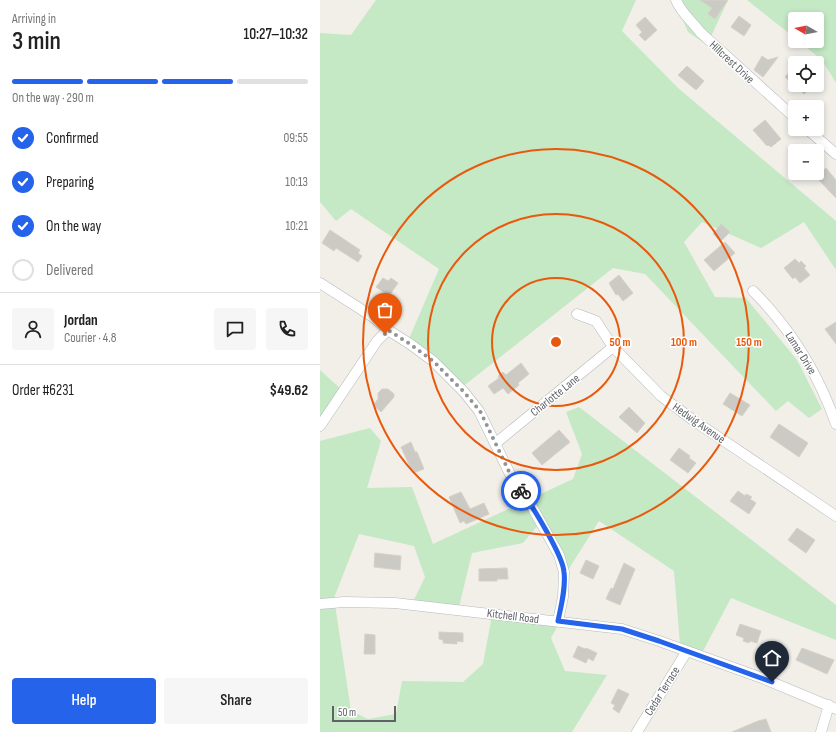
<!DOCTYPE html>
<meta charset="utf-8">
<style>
:root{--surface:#fff;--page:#f6f6f6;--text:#222;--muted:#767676;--line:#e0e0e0;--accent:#2563eb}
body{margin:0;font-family:"Sofia Sans Condensed",sans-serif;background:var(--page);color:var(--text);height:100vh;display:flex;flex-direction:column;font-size:15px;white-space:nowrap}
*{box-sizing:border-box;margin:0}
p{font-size:13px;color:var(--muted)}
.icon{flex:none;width:22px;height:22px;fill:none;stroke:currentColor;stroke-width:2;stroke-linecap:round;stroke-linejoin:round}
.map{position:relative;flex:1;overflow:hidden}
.details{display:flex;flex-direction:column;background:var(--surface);width:320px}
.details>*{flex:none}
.needle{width:26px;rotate:279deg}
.fabs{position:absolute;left:468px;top:12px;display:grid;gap:8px}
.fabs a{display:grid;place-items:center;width:36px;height:36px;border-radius:4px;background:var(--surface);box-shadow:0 2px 6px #0003;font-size:20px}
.scale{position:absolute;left:12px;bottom:10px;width:64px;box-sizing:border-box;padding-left:4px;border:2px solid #5f6368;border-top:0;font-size:11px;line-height:14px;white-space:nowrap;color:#5f6368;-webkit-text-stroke:3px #fff;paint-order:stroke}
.pin{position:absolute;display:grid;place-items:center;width:34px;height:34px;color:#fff;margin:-41px -17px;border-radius:50% 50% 50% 0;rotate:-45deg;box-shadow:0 0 4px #0007}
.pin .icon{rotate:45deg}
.courier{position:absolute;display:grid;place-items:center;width:40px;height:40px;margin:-20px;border:3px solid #2563eb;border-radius:50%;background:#fff;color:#222;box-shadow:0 1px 5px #0007}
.overview em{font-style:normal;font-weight:600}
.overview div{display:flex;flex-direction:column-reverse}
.overview{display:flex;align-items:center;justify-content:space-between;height:68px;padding:0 12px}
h1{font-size:26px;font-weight:600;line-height:30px}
.bar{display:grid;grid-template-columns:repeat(4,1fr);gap:6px 4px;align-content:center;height:48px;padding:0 12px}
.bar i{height:5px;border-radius:3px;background:var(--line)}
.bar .current{background:var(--accent)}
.bar p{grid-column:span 4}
.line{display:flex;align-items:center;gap:10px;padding:0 12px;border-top:1px solid var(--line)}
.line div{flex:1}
.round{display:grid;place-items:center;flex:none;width:42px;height:42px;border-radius:4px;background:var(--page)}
ol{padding:0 12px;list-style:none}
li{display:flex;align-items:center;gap:12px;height:44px}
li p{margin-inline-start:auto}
li .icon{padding:4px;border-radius:50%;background:var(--accent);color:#fff;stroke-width:4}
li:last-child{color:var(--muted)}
li i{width:22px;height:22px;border:2px solid var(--line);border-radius:50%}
.button{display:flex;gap:8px;margin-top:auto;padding:8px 12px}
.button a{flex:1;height:46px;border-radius:4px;background:var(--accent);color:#fff;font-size:16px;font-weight:600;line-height:46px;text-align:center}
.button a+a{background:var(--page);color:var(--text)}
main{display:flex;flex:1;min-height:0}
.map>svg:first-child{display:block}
</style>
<main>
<section class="details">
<div class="overview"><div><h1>3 min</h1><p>Arriving in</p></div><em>10:27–10:32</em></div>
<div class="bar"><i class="current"></i><i class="current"></i><i class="current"></i><i></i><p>On the way · 290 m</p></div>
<ol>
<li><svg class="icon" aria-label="check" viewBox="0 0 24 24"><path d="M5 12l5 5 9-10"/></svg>Confirmed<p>09:55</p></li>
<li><svg class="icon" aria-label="check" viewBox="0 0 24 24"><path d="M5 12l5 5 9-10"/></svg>Preparing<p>10:13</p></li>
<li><svg class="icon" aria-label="check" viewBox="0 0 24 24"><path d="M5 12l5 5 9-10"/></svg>On the way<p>10:21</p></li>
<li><i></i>Delivered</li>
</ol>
<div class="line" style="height:72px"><a class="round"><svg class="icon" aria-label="person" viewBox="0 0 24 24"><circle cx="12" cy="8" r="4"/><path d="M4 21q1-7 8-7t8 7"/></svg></a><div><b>Jordan</b><p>Courier · 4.8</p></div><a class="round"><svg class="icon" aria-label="chat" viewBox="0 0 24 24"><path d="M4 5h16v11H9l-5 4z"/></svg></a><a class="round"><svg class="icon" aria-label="phone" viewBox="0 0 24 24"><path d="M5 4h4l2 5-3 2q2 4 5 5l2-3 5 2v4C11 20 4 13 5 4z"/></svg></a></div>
<div class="line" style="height:52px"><div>Order #6231</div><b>$49.62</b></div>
<div class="button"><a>Help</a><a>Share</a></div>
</section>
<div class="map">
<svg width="516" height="732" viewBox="0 0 516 732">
<rect width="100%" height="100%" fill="#f1efe8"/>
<path fill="#c5e8c5" d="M56 0H316L302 31 358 88 516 221V270L484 222 441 248 382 222 364 242 395 297 426 298 477 360 502 409 489 418 468 401 456 411 325 274 293 268 141 388 88 341 119 269 31 209 16 221 0 202V33L31 35Z
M354 0H408L387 45 368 32Z
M427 0H516V83L502 60 478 41H497V19H475V38Z
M0 370 24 392 0 423Z
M259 407 516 605V640L411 598 382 653 360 644 354 571 279 521 245 575 219 524 203 543 152 553 139 607 92 604 105 577 94 546 39 534 14 598 31 711 48 719 76 714 82 681 143 682 163 664 173 610 242 618 231 638 245 671 287 675 252 732H0V441L50 428 61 441 47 488 92 487 113 544 253 479 262 454 246 412Z"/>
<path fill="#cccac5" stroke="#d6d1c6" d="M380 0H408L395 19 388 14 392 8Z
M419 16 431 25 424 36 411 27Z
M325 17 337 30 325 41 319 35 322 32 316 25Z
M442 56 448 60 458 57 443 77 434 70Z
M367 66 384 81 376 90 358 75Z
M475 66V85H492L484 94 465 77Z
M445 120 461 139 451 147 448 145 447 146 433 130Z
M506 168 516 180V198L496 177Z
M401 224 410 232 401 241 393 234Z
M10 230 40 250 38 253 42 256 38 262 16 248 14 251 2 243Z
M405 242 415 253 394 271 384 260Z
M475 259 479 263 481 261 486 266 484 268 490 275 480 283 475 277 473 279 464 268Z
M299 275 313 293 303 301 298 294 296 295 289 283Z
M63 278 68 281 71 278 78 283 69 296 56 287Z
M516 322V344L505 329Z
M201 363 209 374 198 383 199 385 188 394 183 388 174 394 168 386 179 378 178 376 183 372 186 375Z
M62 389H68L74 394V397L61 412 53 405 58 399V393Z
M410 393 430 405 422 416 403 404Z
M309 407 325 423 317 433 299 417Z
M459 424 488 443 479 457 450 437Z
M239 430 250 442 222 465 212 453Z
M91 442 95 452H97L104 469 93 473 81 447Z
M359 448 370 456 369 458 376 463 368 473 350 460Z
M418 491 425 496 426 494 432 497 430 499 436 503 429 514 410 501Z
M141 492 150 509 164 503 169 514 146 524 144 521 140 523 129 497Z
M477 528 495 540 486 553 468 540Z
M55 553 81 556 80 570 54 567Z
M266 560 279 566 273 579 260 573Z
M304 563 315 569 300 605 286 599 291 588 293 589Z
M187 568 188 579H177V581H159V569Z
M420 624 441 631 437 643 430 641 429 643 423 641 424 638 416 635Z
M119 632 143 633V642L137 641V644L123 643V640L119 639Z
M45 634 55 635V654H44Z
M258 646 265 649 266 648 277 653 273 661 268 658 266 663 253 657Z
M482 648 514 660 507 674 476 660Z
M298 689 309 694 299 713 293 709 295 705 291 703Z
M446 719 451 732H412L438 721Z"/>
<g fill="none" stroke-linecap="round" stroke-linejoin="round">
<defs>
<path id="minor" d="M356 0C361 13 372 21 380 32L475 118
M487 129 516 154
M0 283 53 317 68 330 90 344 113 361 144 392 159 411 192 478 207 498 239 555 244 572 243 597 238 621
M433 291C471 329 498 373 516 424
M257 314 276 321 293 347 341 396 373 420 516 516
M0 426 57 341 68 330
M176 443 293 347
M0 604 24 602 75 603 302 629 339 641 442 678 516 709
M317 732 367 651
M501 732 509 705"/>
</defs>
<use href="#minor" stroke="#b5b8bc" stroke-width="11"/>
<use href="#minor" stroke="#fff" stroke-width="10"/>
</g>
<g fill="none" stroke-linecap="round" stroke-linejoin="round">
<path stroke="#929495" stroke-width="4" stroke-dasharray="0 7.2" d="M65 334 68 330 90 344 113 361 144 392 160 411 192 478 201 491"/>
<path stroke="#2563eb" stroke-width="5" d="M201 491C212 505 243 556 244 572 246 588 241 606 238 621L302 629 339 641 452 682"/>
</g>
<g fill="none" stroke="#e8590c" stroke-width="2">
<circle cx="236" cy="342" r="64"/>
<circle cx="236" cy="342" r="128"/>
<circle cx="236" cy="342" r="193"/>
</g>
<g text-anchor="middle" stroke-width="3" stroke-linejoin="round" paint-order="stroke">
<g font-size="12" fill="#5f6368" stroke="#fff">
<text transform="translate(412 62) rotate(43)" y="4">Hillcrest Drive</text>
<text transform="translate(481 353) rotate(58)" y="4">Lamar Drive</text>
<text transform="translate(235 395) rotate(-39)" y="4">Charlotte Lane</text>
<text transform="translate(379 423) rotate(35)" y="4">Hedwig Avenue</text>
<text transform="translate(193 616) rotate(7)" y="4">Kitchell Road</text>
<text transform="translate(342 691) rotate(-58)" y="4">Cedar Terrace</text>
</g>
</g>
<circle cx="236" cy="342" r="6" fill="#e8590c" stroke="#fff" stroke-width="2"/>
<g font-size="12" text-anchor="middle" font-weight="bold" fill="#e8590c" stroke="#fff" stroke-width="3" stroke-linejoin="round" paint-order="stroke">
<text x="300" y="346">50 m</text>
<text x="364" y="346">100 m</text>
<text x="429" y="346">150 m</text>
</g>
</svg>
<div class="fabs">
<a><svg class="needle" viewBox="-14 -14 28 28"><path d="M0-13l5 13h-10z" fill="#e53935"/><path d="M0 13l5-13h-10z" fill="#767676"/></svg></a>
<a><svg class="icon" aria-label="locate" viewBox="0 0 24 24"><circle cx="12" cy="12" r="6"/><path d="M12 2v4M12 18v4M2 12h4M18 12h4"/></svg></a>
<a>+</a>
<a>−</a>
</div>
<div class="scale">50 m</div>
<div class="pin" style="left:65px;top:334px;background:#ea580c"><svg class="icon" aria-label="bag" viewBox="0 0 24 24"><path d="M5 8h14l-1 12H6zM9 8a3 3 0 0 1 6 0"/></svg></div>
<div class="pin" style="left:452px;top:682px;background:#1f2937"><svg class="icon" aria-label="home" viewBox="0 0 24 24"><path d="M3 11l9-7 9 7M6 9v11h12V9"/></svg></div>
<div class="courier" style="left:201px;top:491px"><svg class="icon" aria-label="bike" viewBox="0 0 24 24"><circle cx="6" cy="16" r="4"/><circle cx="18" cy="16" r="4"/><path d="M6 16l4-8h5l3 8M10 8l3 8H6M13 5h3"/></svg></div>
</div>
</main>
